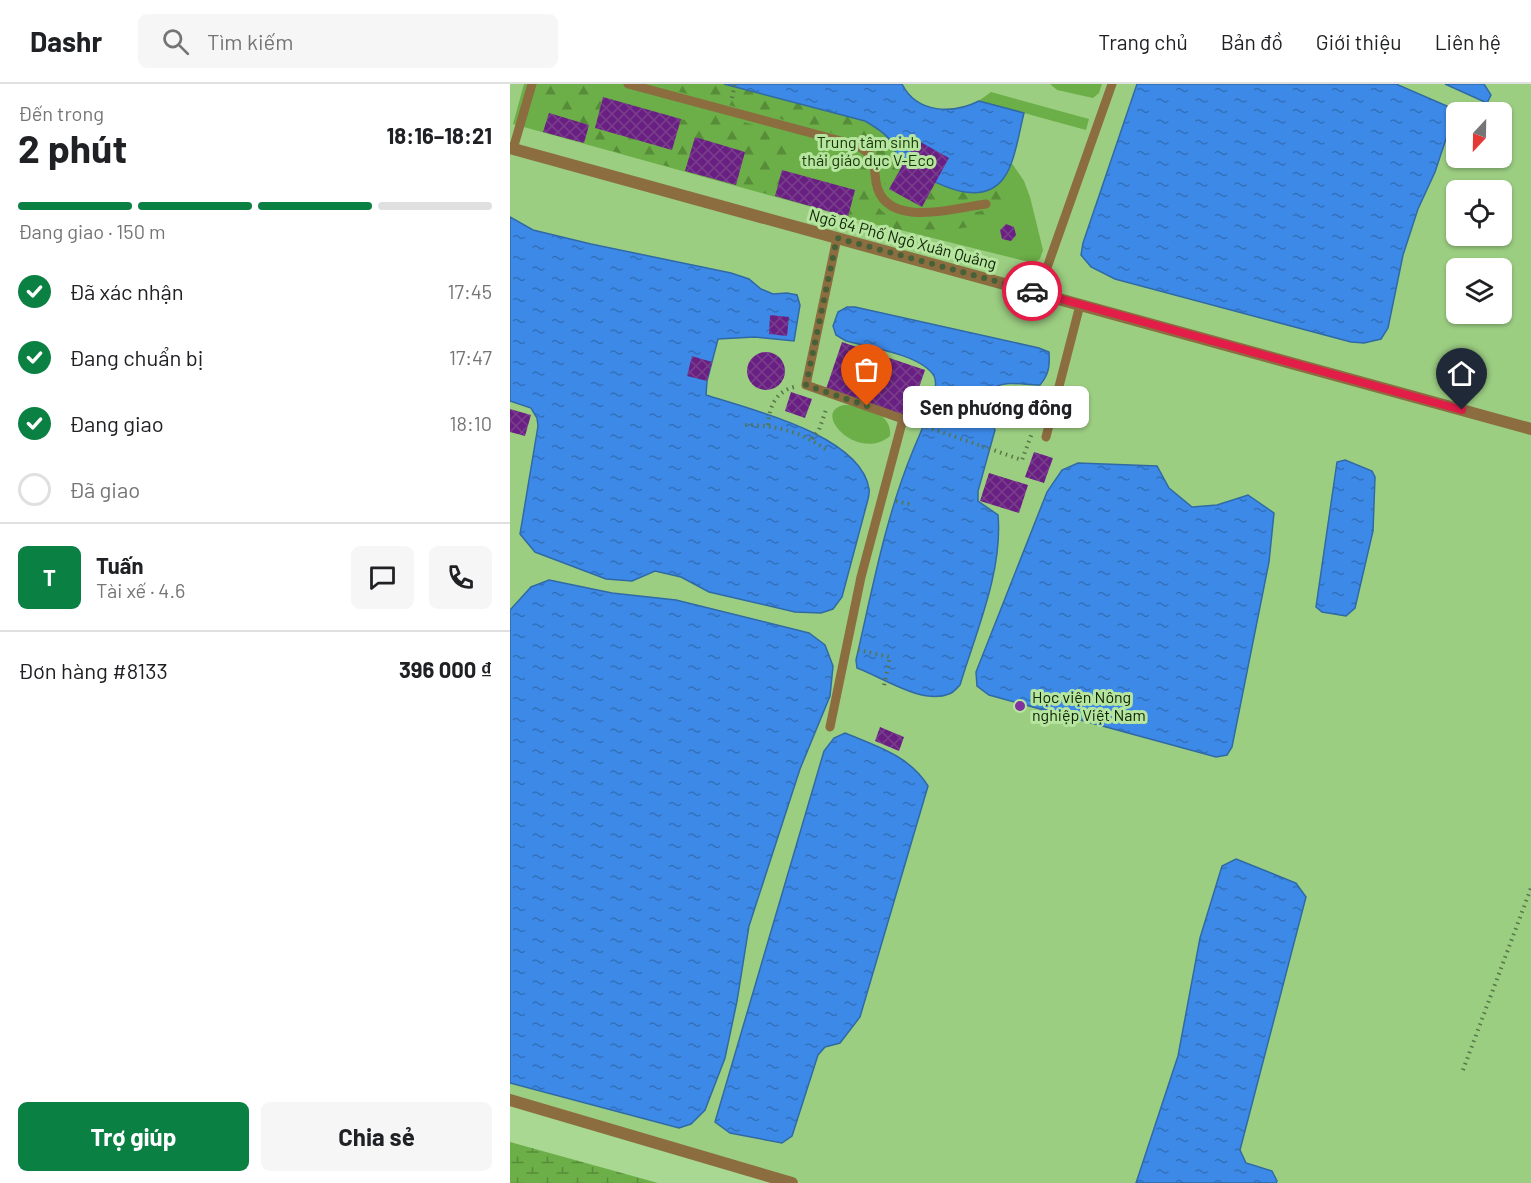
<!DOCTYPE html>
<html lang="vi">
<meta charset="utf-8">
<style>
:root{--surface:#fff;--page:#f6f6f6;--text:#202124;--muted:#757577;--line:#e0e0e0;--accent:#0b8043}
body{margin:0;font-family:Barlow,sans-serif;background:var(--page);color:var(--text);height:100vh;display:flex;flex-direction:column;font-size:22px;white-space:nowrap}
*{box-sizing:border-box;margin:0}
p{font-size:20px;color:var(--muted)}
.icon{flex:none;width:33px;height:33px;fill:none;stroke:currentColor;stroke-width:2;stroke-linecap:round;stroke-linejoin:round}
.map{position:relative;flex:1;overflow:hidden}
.sheet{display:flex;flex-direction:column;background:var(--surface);width:510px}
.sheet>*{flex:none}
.needle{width:39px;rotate:202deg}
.fabs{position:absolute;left:936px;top:18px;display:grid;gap:12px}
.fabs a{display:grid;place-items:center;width:66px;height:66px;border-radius:9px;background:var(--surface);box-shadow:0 2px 4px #0004;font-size:30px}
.pin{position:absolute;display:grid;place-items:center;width:51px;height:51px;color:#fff;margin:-62px -26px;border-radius:50% 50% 50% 0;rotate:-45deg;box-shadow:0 0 6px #0007}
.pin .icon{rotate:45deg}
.courier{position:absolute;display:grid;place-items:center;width:60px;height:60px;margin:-30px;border:4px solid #e11d48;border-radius:50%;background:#fff;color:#222;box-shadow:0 2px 8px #0007}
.bubble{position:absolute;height:42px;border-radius:9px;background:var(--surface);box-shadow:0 2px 4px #0004;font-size:20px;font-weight:700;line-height:42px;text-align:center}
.overview em{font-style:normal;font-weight:700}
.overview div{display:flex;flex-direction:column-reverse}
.overview{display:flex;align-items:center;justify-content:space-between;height:102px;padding:0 18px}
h1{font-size:39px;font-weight:700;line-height:45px}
.bar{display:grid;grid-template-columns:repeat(4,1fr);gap:9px 6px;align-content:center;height:72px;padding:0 18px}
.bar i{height:8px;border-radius:4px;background:var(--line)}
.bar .current{background:var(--accent)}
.bar p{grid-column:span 4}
.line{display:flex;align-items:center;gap:15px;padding:0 18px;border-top:2px solid var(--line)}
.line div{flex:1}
.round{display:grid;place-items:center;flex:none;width:63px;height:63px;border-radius:9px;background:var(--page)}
ol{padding:0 18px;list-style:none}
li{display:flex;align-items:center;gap:18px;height:66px}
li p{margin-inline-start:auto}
li .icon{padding:6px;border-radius:50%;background:var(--accent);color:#fff;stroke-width:4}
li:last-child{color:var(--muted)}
li i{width:33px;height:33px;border:3px solid var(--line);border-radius:50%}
.button{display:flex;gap:12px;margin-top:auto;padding:12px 18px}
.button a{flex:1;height:69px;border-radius:9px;background:var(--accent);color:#fff;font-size:24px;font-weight:700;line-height:69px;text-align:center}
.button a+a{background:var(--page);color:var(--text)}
header{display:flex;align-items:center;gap:36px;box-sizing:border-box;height:84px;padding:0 30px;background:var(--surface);border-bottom:2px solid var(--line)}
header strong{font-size:28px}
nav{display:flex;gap:33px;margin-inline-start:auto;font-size:21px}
.search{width:420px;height:54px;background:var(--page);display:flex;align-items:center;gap:15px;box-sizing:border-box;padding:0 21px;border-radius:9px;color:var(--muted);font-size:22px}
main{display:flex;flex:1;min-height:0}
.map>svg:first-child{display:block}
</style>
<header>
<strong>Dashr</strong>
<div class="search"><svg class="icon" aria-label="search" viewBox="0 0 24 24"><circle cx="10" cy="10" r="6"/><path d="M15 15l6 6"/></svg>Tìm kiếm</div>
<nav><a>Trang chủ</a><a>Bản đồ</a><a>Giới thiệu</a><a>Liên hệ</a></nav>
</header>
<main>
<section class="sheet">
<div class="overview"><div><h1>2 phút</h1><p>Đến trong</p></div><em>18:16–18:21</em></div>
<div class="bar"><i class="current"></i><i class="current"></i><i class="current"></i><i></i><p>Đang giao · 150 m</p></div>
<ol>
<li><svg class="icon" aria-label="check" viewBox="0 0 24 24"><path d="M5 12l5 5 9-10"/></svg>Đã xác nhận<p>17:45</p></li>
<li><svg class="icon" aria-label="check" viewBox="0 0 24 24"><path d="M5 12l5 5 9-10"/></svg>Đang chuẩn bị<p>17:47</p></li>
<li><svg class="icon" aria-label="check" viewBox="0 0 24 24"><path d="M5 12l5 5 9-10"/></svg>Đang giao<p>18:10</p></li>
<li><i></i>Đã giao</li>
</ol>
<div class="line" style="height:108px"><b class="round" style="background:var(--accent);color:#fff">T</b><div><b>Tuấn</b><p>Tài xế · 4.6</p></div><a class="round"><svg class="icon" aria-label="chat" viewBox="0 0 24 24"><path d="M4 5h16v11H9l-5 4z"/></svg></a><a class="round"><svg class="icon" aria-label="phone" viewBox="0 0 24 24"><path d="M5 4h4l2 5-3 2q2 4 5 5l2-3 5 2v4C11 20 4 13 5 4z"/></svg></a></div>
<div class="line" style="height:78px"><div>Đơn hàng #8133</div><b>396 000 ₫</b></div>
<div class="button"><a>Trợ giúp</a><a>Chia sẻ</a></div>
</section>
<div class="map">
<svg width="1021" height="1099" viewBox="0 0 1021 1099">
<defs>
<pattern id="forest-firs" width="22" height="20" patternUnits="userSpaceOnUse" patternTransform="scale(1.5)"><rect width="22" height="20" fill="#6cae47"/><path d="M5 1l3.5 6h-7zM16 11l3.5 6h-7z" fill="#578d39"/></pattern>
<pattern id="wetland-marsh" width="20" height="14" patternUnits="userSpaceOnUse" patternTransform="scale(1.5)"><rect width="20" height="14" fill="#6cae47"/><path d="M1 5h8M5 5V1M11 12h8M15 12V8" fill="none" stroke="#578d39"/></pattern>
<pattern id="water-ripples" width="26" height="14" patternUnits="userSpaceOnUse" patternTransform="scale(1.5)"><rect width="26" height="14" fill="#3d89e8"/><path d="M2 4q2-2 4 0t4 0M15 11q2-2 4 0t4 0" fill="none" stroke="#3270ba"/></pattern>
<pattern id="building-cross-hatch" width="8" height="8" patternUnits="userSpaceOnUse" patternTransform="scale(1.5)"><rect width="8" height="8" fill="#692082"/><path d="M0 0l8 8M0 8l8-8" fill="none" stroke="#793f8c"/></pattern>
</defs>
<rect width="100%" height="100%" fill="#a9d892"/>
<path fill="#9cce82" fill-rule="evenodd" d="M0 0H1021V1099H291L0 1014ZM946 28H992V74H946ZM946 106H992V152H946ZM946 184H992V230H946Z"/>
<path fill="#6cae47" d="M14 0H392C403 22 433 32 456 23 465 20 473 14 481 8L579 35 576 46 514 29 501 78 514 97 520 113 533 166 530 175 523 179 338 133 3 40Z
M540 0H592L589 9 583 14 547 6Z
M334 321C353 321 383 329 380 352 348 379 300 328 334 321Z"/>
<path fill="url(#forest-firs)" d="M35 0H89L96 2 85 44 162 66 171 35 188 40 192 27 282 51 265 112 226 101 235 68 185 53 175 87 74 59 79 41 39 29 37 35 30 32V20Z
M140 0H214L355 37C365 43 376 48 383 59 388 66 385 76 392 82L379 105 375 101C373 82 370 68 353 57Z
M353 76C361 91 358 109 369 124 390 149 449 131 476 126L474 113 413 122 426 99C445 107 465 111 484 103 494 110 496 117 496 129 468 147 425 148 392 146 374 144 355 137 338 133Z"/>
<path fill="url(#wetland-marsh)" d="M0 1058 148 1099H0Z"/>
<path fill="url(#water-ripples)" stroke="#306aa4" stroke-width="1.5" d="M214 0H392C407 30 443 30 469 17L514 29C509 48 505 80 493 95 467 128 416 93 388 79 385 55 374 48 355 37Z
M627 0H886L937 22 942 37 925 88 908 125 893 171 878 244 871 255 854 259 841 258 605 195 581 183 571 171 573 159Z
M935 0H974L981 11 977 19Z
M0 133 23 146 81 160 221 189 239 195 251 205 263 210 277 209 287 211 290 221 284 257 245 253 208 255 197 297 196 311C239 325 351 351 359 405 360 409 358 415 357 419L332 513 323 525 311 529 285 528 199 508 171 493 145 487 122 497 96 495 25 468 10 450 28 342 27 334 21 324 0 317Z
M337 223H345L529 264 539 268C540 282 539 290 530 301 513 301 498 296 483 304 479 320 478 331 485 346L468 407V417L488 431C493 487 466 548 450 601 447 604 443 609 439 610 412 621 372 593 347 584L346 576C362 507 375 435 402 369 408 353 432 306 424 292 412 271 359 263 336 257L326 251 323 242 328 228Z
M835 376 862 387 865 393 863 447 845 524 836 532 812 528 806 523 827 378Z
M568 379 647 382 659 404 682 423 707 421 738 411 764 429 759 478 722 663 717 671 706 673 479 611 467 602 466 588 537 408 552 386Z
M39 496 102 509 166 516 299 549 315 561 323 582 320 612 290 685 239 842 227 917 215 974 195 1026 181 1040 169 1044 0 999V526L21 503Z
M335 649C366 662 400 672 418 702L350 933 330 959 315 963 308 971 282 1052 272 1059 220 1049 205 1038 314 667 324 654Z
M726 775 786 799 796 813 730 1066 736 1079 762 1087 767 1097 766 1099H626L668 972 690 854 712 782Z"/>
<path fill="url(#building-cross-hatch)" d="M93 13 171 35 162 66 85 44Z
M39 29 79 41 74 59 33 48Z
M185 53 235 68 226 101 175 87Z
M407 56 439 74 412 123 379 105Z
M272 86 345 106 338 133 265 112Z
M496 140 504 143 506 151 501 157 492 155 490 146Z
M260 231 279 233 277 252 259 250Z
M332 258 415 286 399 333 316 305Z
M237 287a19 19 0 1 1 38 0a19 19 0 1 1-38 0Z
M182 272 202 278 197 297 177 292Z
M281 308 302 315 295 334 275 327Z
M0 325 21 331 15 352 0 348Z
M524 368 543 374 534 399 515 393Z
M479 389 518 401 509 429 470 417Z
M370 643 394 653 389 667 365 657Z"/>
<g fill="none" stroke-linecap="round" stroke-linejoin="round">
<path stroke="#577647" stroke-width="4" stroke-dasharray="1.5 4.5" stroke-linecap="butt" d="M222 14 225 0
M405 339 512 376 522 349
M235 341C267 341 292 348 318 367
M258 341C259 324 265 308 284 303
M302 355 309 346 317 323
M386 417 403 421
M348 566 380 573 374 602
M953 986 1021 804"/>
<path stroke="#8b6d40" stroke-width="9" d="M118 0 346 61C367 72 363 78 366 98 374 146 444 124 476 120
M3 65 22 0
M528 209 602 0
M536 353 570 221
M320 643 351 493 393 335 296 301 327 154"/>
<path stroke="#8b6d40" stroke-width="12" d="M0 64 1021 345
M0 1016 282 1099"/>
</g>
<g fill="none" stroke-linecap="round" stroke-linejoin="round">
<path stroke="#466137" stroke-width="6" stroke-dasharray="0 10.8" d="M357 322 296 301 327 154 522 207"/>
<path stroke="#e11d48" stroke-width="8" d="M522 207 952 326"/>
</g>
<circle fill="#82309f" stroke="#b5e59e" stroke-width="2" cx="510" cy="622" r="6"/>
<g text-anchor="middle" stroke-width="6" stroke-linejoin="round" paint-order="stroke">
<g font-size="16" fill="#183407" stroke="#b5e59e">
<text x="358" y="64">Trung tâm sinh<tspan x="358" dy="18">thái giáo dục V-Eco</tspan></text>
</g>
<g font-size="16" fill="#102106" stroke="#b5e59e">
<text transform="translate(393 155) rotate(15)" y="6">Ngõ 64 Phố Ngô Xuân Quảng</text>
</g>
<g font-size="16" fill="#102106" stroke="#b5e59e" text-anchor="start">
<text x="522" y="619">Học viện Nông<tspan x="522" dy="18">nghiệp Việt Nam</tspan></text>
</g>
</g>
</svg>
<div class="fabs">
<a><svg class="needle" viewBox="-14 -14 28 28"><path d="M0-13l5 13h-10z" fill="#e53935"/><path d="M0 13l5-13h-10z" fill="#757577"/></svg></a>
<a><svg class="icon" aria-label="locate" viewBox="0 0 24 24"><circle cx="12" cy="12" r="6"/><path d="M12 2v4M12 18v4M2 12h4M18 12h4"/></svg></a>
<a><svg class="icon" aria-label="layers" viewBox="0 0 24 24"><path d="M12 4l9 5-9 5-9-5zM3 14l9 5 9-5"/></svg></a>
</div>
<div class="pin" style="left:357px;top:322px;background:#ea580c"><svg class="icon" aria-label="bag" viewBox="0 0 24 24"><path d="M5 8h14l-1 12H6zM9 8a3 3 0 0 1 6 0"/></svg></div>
<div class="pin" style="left:952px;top:326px;background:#1f2937"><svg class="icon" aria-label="home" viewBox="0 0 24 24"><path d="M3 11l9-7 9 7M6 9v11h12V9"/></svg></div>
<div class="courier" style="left:522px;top:207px"><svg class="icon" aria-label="car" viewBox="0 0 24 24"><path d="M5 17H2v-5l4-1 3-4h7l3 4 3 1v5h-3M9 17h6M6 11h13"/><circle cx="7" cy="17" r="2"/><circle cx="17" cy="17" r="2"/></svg></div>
<div class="bubble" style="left:393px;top:302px;width:186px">Sen phương đông</div>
</div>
</main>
